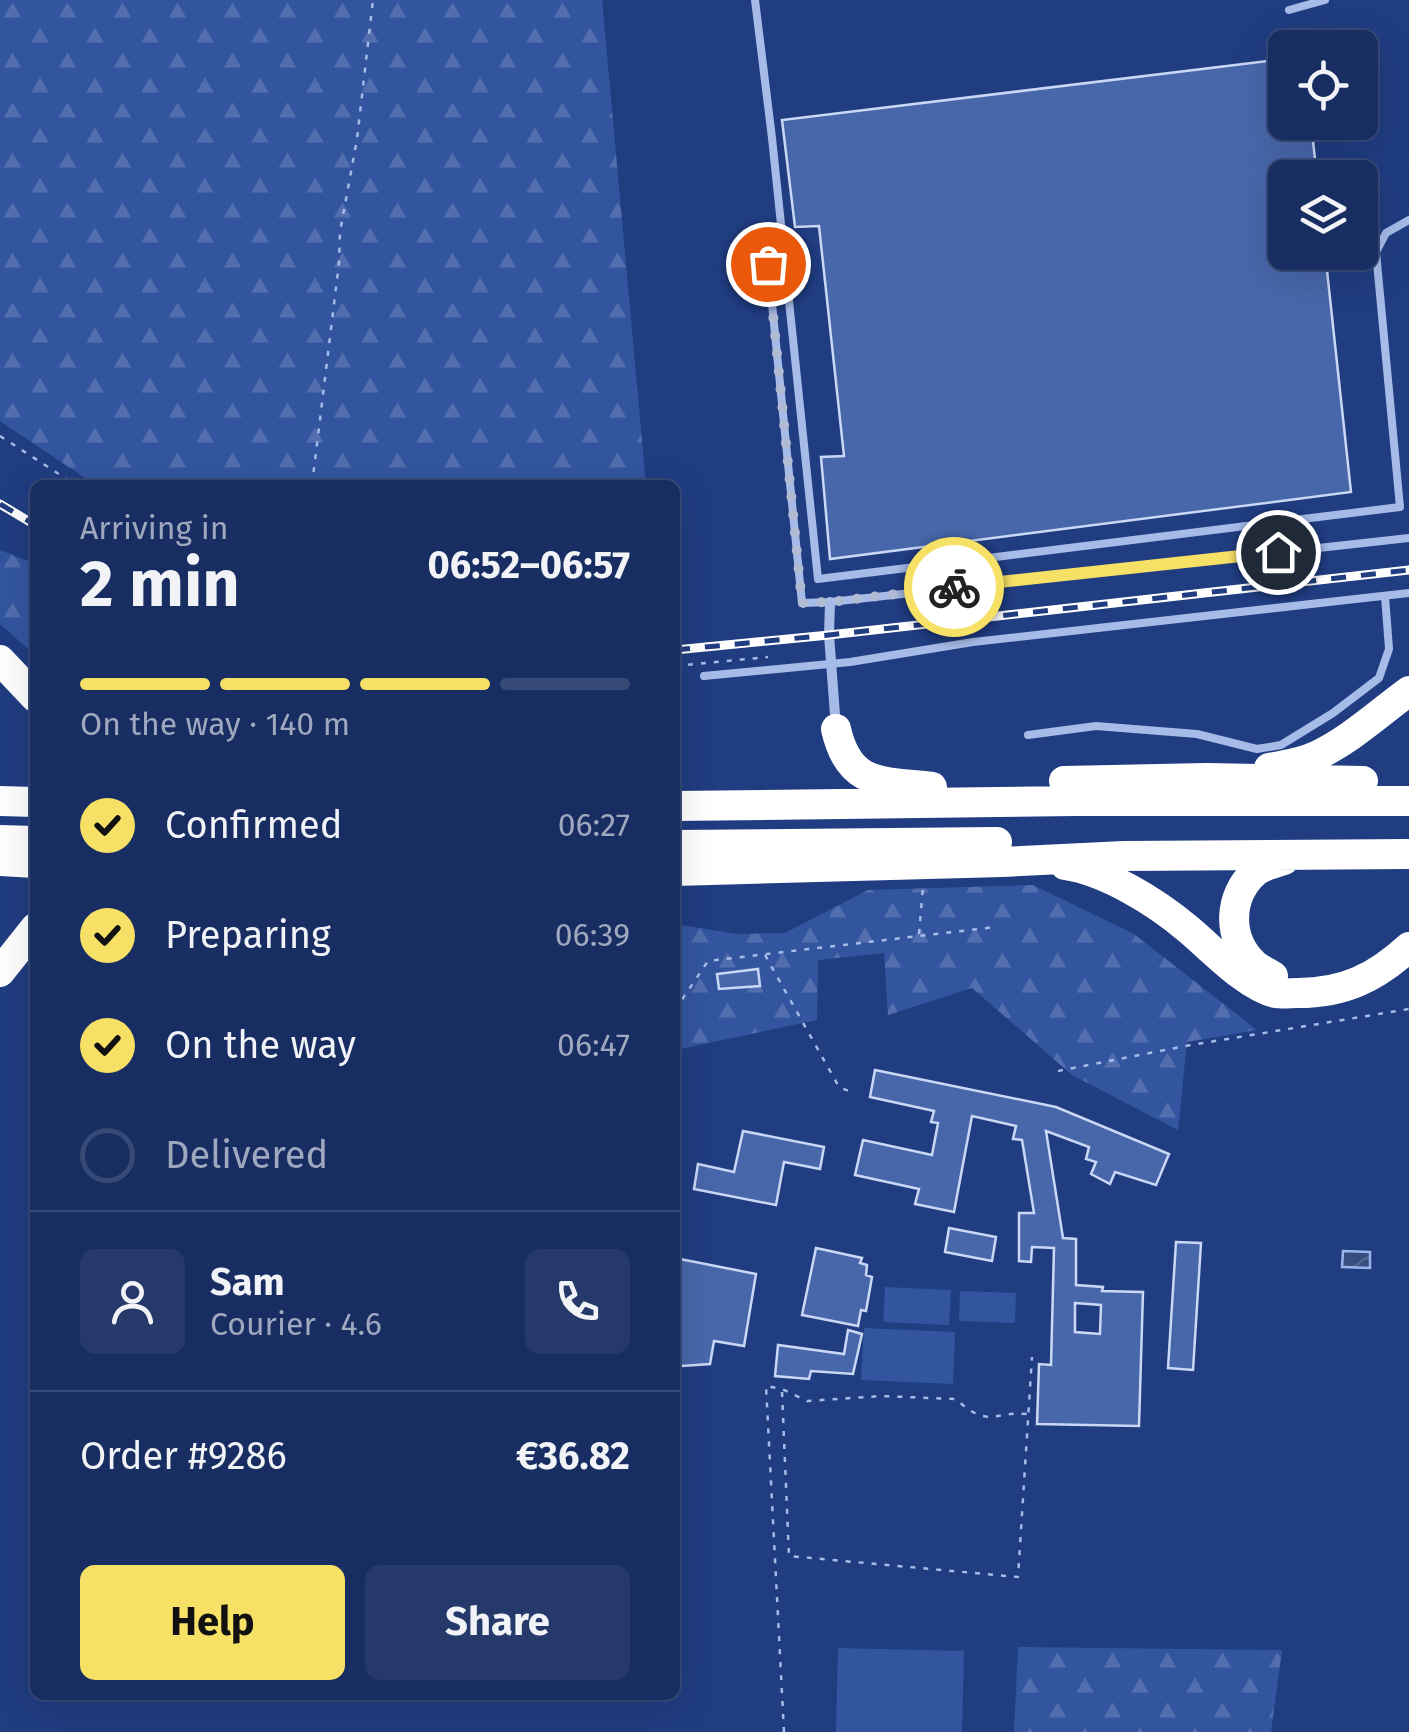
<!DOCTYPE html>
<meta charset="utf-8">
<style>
:root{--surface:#182e62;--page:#253a6b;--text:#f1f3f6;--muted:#9fa8be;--line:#364a77;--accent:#f6e066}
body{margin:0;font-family:"Fira Sans",sans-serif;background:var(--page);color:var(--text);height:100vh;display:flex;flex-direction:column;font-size:38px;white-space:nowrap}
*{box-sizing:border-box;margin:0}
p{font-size:32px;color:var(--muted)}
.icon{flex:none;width:55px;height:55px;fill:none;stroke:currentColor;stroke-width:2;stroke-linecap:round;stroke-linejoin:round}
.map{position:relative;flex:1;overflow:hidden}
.sheet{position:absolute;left:30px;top:480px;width:650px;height:1220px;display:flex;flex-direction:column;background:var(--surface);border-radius:15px;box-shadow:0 10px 40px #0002,0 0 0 2px var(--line)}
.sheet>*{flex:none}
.fabs{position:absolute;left:1268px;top:30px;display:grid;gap:20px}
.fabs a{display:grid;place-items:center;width:110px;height:110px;border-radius:15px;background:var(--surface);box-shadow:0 10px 40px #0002,0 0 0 2px var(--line);font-size:50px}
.pin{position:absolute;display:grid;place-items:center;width:85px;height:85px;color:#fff;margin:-42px;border:5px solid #fff;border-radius:50%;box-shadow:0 2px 10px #0007}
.courier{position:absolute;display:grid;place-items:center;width:100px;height:100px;margin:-50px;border:8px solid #f6e066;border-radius:50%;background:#fff;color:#222;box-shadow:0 2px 12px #0007}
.overview em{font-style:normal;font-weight:700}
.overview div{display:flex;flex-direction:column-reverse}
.overview{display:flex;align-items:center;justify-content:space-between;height:170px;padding:0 50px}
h1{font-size:65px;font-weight:700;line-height:75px}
.bar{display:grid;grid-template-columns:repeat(4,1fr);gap:15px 10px;align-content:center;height:120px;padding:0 50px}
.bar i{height:12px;border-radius:8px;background:var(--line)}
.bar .current{background:var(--accent)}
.bar p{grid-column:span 4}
.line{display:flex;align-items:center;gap:25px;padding:0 50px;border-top:2px solid var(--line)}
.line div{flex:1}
.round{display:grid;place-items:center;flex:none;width:105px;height:105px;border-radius:15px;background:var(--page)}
ol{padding:0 50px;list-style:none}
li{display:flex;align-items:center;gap:30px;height:110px}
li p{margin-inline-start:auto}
li .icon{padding:10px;border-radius:50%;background:var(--accent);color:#111;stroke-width:4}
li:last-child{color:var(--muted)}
li i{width:55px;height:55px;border:5px solid var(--line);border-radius:50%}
.action{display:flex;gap:20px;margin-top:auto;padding:20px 50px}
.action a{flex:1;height:115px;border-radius:15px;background:var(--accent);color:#111;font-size:40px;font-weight:700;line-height:115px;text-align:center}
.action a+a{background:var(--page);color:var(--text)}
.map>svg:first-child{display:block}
</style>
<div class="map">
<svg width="1409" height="1732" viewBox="0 0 1409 1732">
<defs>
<pattern id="forest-firs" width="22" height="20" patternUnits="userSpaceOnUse" patternTransform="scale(2.5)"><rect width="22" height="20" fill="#3355a0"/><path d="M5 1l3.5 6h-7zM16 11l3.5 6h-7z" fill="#526eae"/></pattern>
<pattern id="water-waves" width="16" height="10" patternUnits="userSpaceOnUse" patternTransform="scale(2.5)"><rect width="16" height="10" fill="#374e80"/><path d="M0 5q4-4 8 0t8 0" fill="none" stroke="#556993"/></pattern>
</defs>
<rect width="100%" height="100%" fill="#203d82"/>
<path fill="#3355a0" d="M885 1287 951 1290 949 1325 883 1322Z
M960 1291 1016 1293 1015 1323 959 1321Z
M864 1328 955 1332 953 1384 861 1380Z
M838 1648 964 1651 962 1732H836Z"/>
<path fill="url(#forest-firs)" d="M0 0H602L646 485H110L85 478 0 421Z
M0 550 35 564V655L0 624Z
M1033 885 1134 934 1257 1030 1187 1042 1178 1130 1072 1075 972 988 888 1015 884 953 818 960 817 1020 675 1050V924L737 934 785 933 868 890Z
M1018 1647 1282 1650 1271 1732H1014Z"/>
<path fill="url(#water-waves)" stroke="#99b4ea" stroke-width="2.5" d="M1343 1251 1370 1252V1268L1342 1267Z"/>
<path fill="#4867ab" stroke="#cad8f6" stroke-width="2.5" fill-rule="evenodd" d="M1285 59V122H1311L1317 178H1285V252H1325L1351 492 830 559 821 457 844 456 819 226 795 227 782 120Z
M758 969 760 986 719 989 717 974Z
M875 1070 1056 1107 1169 1154 1156 1185 1115 1172 1110 1184 1091 1174 1096 1162 1086 1159 1089 1147 1046 1131 1063 1238 1076 1239V1285L1103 1287 1102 1291 1143 1292 1139 1426 1037 1424 1039 1364 1051 1365 1054 1248 1032 1247 1031 1262 1019 1261V1213H1034L1022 1140 1013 1139 1016 1126 972 1116 954 1212 915 1204 919 1189 855 1175 863 1140 932 1155 938 1123 931 1122 934 1111 870 1097ZM1075 1303 1101 1305 1100 1334 1075 1332Z
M743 1131 824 1147 820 1169 784 1162 776 1205 694 1189 698 1164 734 1172Z
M949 1228 996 1237 992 1261 945 1252Z
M1176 1242 1201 1243 1193 1370 1168 1368Z
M816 1248 862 1258 860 1263 867 1265 866 1275 872 1277 866 1311 861 1310 858 1326 802 1315Z
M675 1258 756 1274 744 1346 714 1341 710 1364 682 1366 675 1363Z
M848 1330 862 1334 853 1374 811 1371 809 1379 775 1376 778 1345 844 1354Z"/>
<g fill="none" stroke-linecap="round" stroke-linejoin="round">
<path stroke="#a6bbe8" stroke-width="2.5" stroke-dasharray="5 8" stroke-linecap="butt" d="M0 436 76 485
M312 485 339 263 340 232 357 139 373 0
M675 666 768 657
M919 934 923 887
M765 955 839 1087 851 1092
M675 1010 708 961 995 927
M1058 1071 1191 1045 1409 1009
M782 1392 789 1556 1018 1577 1032 1357
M784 1732 766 1386 782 1389 807 1401 881 1396 956 1399C988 1429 993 1411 1028 1414"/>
<path stroke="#a6bbe8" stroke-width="8" d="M755 0 772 138 818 579 1400 507 1376 252 1386 233 1409 220
M1289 10 1325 0
M768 264 802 603 830 602 1409 538
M704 676 850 662 973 642 1409 593
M1028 735 1096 726 1197 734 1257 749 1281 745 1333 713 1379 678 1389 649 1385 596"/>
<path stroke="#a6bbe8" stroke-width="10" d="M830 602 829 635 836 728"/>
<path stroke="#fff" stroke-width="30" d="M0 660 35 697
M836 729C849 787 882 781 932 787
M1269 768C1285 765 1302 763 1316 756 1350 740 1379 713 1409 691
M1064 781 1206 778 1363 781
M0 801 35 802
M675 806 1075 801H1409
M0 840 35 841
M675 845 997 842
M0 861 35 863
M1065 865C1106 871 1156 902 1188 929 1211 948 1246 986 1275 993 1282 994 1291 993 1298 993 1344 993 1375 978 1409 947
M675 871 1002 862 1124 856 1409 854
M0 972 35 928
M1273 976C1267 972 1259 969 1253 963 1227 938 1228 896 1255 872 1262 866 1275 863 1284 860"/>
<defs>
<path id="rail" d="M0 504 35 525
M675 650 829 635 1409 570"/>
</defs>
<use href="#rail" stroke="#fff" stroke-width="9"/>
<use href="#rail" stroke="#203d82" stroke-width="5" stroke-dasharray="15" stroke-linecap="butt"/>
</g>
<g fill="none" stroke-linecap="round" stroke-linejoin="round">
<path stroke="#b1bbd3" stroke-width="10" stroke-dasharray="0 18" d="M768 264 802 603 830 602 954 587"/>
<path stroke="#f6e066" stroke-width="12" d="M954 587 1278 552"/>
</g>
</svg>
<div class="fabs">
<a><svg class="icon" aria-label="locate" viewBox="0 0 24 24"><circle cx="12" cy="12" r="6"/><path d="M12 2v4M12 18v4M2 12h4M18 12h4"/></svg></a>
<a><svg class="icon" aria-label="layers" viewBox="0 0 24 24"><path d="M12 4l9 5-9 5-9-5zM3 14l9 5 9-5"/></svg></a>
</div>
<div class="pin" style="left:768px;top:264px;background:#ea580c"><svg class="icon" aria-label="bag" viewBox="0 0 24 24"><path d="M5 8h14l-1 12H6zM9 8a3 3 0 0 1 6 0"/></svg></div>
<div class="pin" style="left:1278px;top:552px;background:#1f2937"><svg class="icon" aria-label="home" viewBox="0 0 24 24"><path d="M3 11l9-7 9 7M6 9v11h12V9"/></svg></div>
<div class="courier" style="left:954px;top:587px"><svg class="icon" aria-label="bike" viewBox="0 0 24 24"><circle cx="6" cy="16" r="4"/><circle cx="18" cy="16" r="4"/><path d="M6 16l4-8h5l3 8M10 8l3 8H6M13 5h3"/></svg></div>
<section class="sheet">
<div class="overview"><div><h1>2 min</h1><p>Arriving in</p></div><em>06:52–06:57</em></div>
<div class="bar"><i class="current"></i><i class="current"></i><i class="current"></i><i></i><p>On the way · 140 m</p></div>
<ol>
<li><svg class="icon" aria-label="check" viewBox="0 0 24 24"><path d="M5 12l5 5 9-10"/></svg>Confirmed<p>06:27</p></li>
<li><svg class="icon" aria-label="check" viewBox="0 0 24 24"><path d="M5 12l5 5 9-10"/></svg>Preparing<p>06:39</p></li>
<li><svg class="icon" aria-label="check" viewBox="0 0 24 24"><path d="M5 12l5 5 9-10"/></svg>On the way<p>06:47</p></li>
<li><i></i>Delivered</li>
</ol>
<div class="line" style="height:180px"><a class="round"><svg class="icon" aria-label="person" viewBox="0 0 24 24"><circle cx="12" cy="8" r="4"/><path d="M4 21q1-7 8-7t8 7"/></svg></a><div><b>Sam</b><p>Courier · 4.6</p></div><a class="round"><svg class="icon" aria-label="phone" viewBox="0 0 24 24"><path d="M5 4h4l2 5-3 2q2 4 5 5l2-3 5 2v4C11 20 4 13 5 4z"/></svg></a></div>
<div class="line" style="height:130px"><div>Order #9286</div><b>€36.82</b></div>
<div class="action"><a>Help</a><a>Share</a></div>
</section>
</div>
